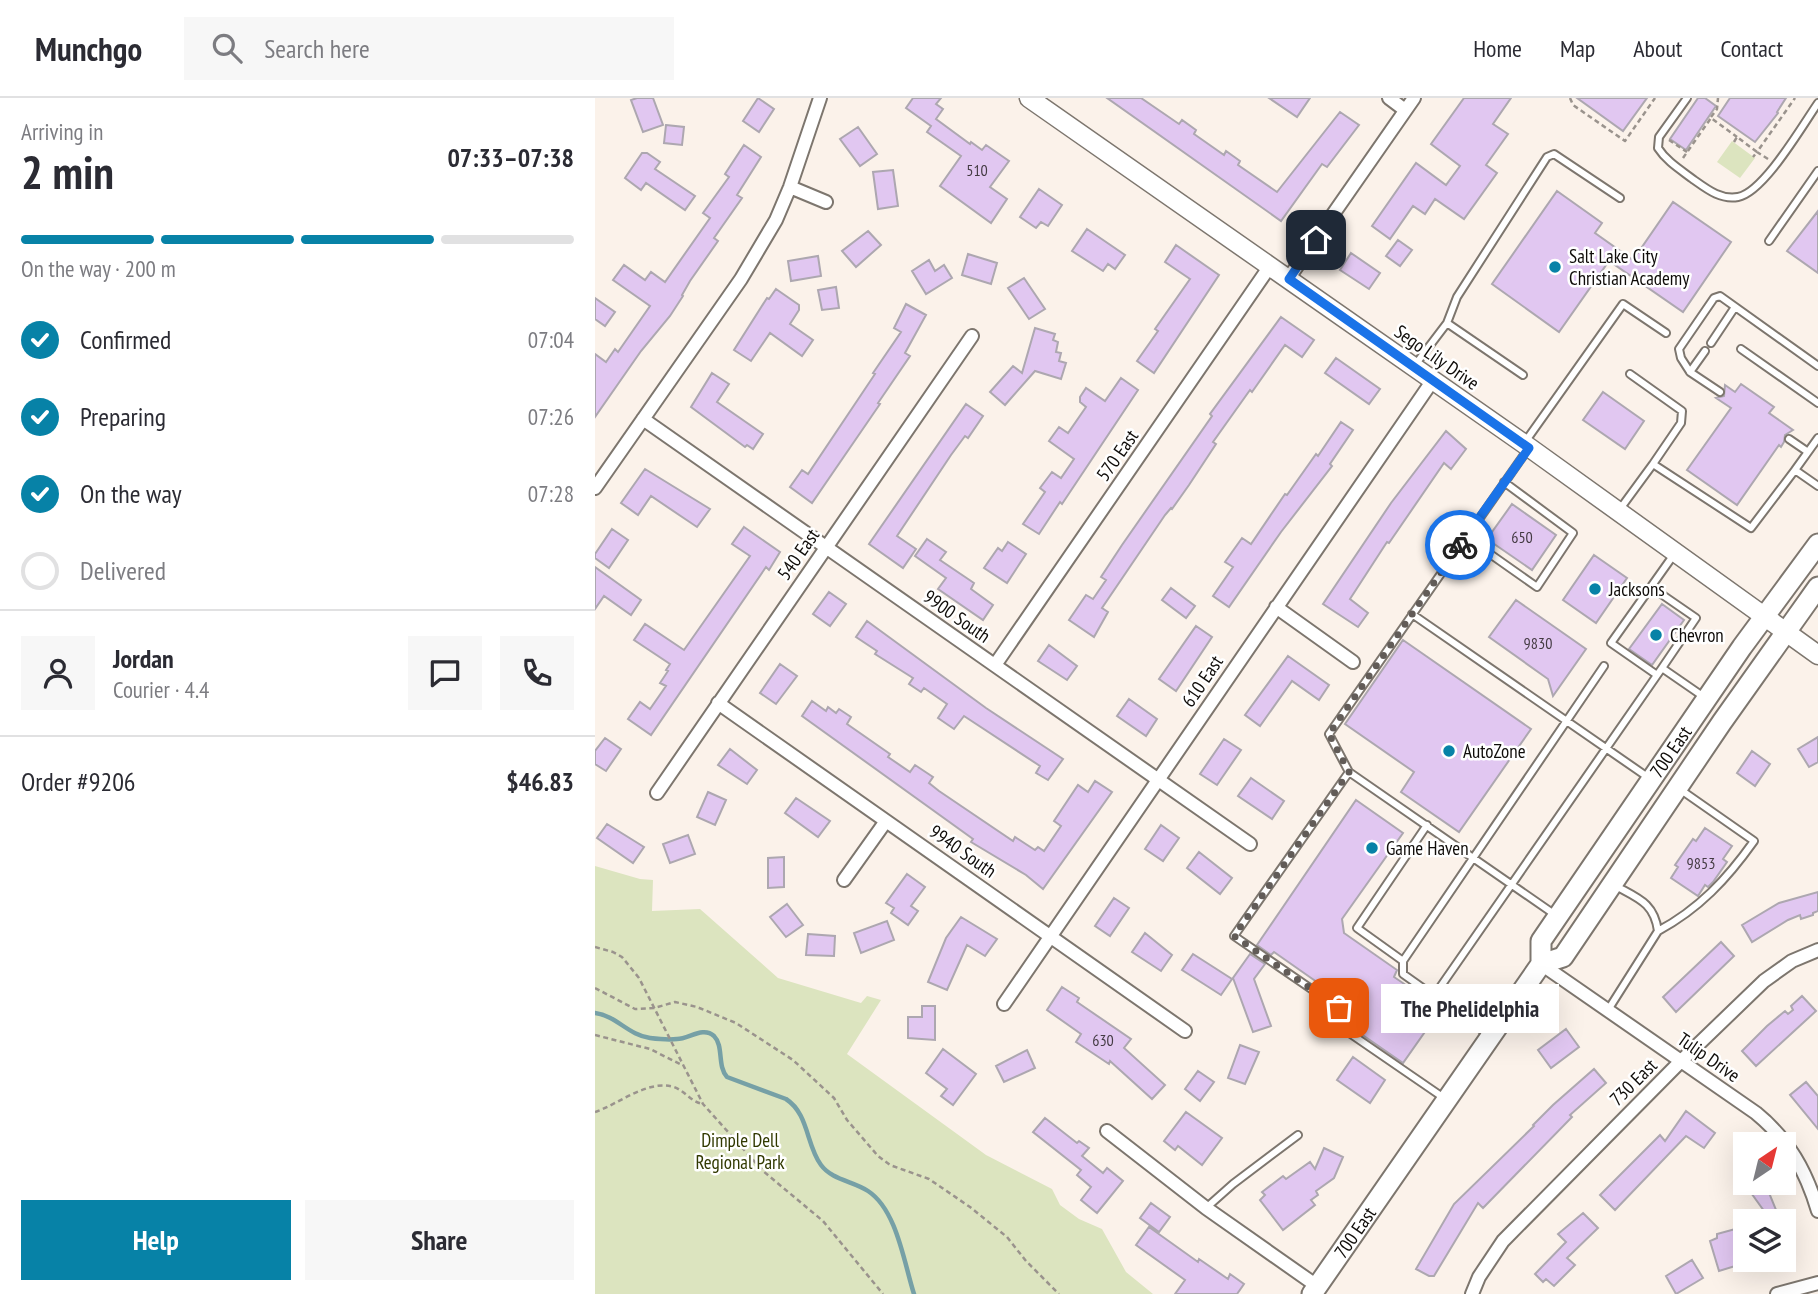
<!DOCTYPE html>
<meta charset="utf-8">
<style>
:root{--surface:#fff;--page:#f7f7f7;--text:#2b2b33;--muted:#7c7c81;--line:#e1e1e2;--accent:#0782a7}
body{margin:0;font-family:"PT Sans Narrow",sans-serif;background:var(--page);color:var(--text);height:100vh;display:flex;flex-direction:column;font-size:26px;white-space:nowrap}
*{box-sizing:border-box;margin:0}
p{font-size:23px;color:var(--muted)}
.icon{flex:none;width:38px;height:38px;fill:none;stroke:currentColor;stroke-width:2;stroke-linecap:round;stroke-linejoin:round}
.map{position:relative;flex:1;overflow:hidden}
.sheet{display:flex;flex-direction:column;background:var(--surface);width:595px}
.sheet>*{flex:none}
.needle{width:46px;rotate:35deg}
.controls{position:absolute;left:1138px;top:1034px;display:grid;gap:14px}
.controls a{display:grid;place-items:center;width:63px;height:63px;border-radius:0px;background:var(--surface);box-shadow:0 7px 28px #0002;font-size:35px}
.pin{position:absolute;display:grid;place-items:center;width:60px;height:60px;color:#fff;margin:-30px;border-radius:14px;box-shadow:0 4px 10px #0006}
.courier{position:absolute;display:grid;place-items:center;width:70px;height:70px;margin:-35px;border:5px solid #1a73e8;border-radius:50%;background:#fff;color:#222;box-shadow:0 2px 9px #0007}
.bubble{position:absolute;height:49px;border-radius:0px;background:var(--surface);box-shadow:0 7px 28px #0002;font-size:23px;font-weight:700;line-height:49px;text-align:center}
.overview em{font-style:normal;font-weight:700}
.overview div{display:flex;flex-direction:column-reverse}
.overview{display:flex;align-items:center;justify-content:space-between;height:119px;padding:0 21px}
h1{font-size:46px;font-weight:700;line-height:52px}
.bar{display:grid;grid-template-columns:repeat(4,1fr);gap:10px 7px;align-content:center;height:84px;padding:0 21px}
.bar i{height:9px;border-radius:5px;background:var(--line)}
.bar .on{background:var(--accent)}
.bar p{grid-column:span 4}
.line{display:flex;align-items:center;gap:18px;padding:0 21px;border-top:2px solid var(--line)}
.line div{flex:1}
.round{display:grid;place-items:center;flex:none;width:74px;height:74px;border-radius:0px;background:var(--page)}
ol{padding:0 21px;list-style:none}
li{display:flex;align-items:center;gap:21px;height:77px}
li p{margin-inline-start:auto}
li .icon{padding:7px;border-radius:50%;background:var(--accent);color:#fff;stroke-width:4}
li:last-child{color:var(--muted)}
li i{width:38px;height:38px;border:4px solid var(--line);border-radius:50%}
.action{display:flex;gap:14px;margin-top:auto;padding:14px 21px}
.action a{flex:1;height:80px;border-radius:0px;background:var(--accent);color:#fff;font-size:28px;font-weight:700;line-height:80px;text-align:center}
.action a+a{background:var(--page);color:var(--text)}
header{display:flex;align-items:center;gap:42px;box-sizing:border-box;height:98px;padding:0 35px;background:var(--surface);border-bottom:2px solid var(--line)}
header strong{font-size:33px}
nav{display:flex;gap:38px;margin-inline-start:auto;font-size:24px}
.search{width:490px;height:63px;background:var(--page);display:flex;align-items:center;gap:18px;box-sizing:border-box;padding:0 24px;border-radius:0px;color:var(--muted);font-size:26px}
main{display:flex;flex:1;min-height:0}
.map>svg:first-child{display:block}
</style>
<header>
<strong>Munchgo</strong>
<div class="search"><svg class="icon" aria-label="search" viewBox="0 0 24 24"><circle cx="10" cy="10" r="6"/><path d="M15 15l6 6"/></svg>Search here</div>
<nav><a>Home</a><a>Map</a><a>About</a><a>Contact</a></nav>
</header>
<main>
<section class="sheet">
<div class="overview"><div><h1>2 min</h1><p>Arriving in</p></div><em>07:33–07:38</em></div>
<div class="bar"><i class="on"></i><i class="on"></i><i class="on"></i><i></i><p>On the way · 200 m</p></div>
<ol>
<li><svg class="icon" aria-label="check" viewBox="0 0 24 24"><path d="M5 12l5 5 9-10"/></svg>Confirmed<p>07:04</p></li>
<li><svg class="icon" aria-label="check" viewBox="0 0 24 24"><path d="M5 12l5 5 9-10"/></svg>Preparing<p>07:26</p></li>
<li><svg class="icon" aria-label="check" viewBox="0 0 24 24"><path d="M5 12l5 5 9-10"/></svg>On the way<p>07:28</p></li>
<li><i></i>Delivered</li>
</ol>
<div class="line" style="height:126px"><a class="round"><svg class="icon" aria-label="person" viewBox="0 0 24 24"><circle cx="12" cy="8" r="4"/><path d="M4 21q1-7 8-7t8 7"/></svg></a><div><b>Jordan</b><p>Courier · 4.4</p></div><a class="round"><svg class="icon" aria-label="chat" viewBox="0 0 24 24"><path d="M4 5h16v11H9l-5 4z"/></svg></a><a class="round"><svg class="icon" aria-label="phone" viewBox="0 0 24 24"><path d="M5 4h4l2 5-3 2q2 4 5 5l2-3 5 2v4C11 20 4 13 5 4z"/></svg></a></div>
<div class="line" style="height:91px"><div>Order #9206</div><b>$46.83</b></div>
<div class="action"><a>Help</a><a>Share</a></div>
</section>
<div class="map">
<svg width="1223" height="1196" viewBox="0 0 1223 1196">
<rect width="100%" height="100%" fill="#fbf2ea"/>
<path fill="#dce4bf" d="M1137 43 1160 60 1145 80 1122 64Z
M0 768 45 781 58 782 57 813 105 811 183 880 266 905 272 898 286 902 252 956 391 1057 457 1091 465 1107 484 1121 507 1131 531 1174 558 1196H0Z"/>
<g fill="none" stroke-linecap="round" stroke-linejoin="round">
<path stroke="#76a0a6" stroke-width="4.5" d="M0 915C22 918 33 937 55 940 63 941 74 942 82 941 94 941 108 928 119 938 129 948 122 968 132 979L191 1001C214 1016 211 1047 226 1067 237 1082 258 1083 273 1093 302 1112 309 1165 319 1196"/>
</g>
<path fill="#e1c7f1" stroke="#ada7b0" stroke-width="2" d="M42 0H58L68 27 48 34 36 2Z
M163 0 179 11 164 34 148 23Z
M318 0H346L341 6 348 11 341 21 375 46 376 44 387 52 391 47 414 63 395 89 412 101 396 125 345 88 366 58 332 34 336 28 311 10Z
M512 0H546L584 26 587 22 601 32 599 36 629 57 631 53 645 63 643 67 682 94 745 14 764 27 732 69 727 66 686 123Z
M674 0H715L702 19Z
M869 0H916L898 26 913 36 891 67 902 75 869 121 840 101 830 116 818 108 795 141 777 128 821 65 851 87 865 68 836 46Z
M982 0H1052L1028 33Z
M1103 0H1110L1121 8 1091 52 1075 41Z
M1135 0H1191L1182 14 1183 15 1160 44 1123 18Z
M71 27 89 29 87 47 69 45Z
M263 29 282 56 265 68 245 41Z
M149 47 166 59 142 97 147 100 119 140 123 143 95 183 87 197 88 198 75 218 46 253 0 319V256L11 264 20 251 23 254 55 208 18 182 29 167 50 182 56 174 70 184 115 120 108 115 134 79 130 76Z
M47 55H52L65 64 60 71 100 98 90 112 51 85 46 92 30 80Z
M298 72 303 108 283 111 278 74Z
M444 91 467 107 453 128 446 124 441 130 425 119Z
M962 93 1007 125 1000 135 1038 162 1078 104 1136 144 1088 214 1014 163 964 234 897 186Z
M1223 113V175L1192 153Z
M492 131 530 157 520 171 513 166 508 173 477 153Z
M273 133 286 147 261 169 247 153Z
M803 142 817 152 805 168 791 158Z
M581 147 624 177 559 275 542 263 563 233 560 231 595 181 570 164Z
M756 155 785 175 774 191 745 172Z
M373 156 402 165 396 186 367 177Z
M223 158 226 178 196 183 193 163Z
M334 162 340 173 349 167 357 180 331 196 317 173Z
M429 180 450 211 434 221 413 190Z
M241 189 244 210 227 212 223 192Z
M181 191 204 207V212L195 226 218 242 207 258 175 235 156 263 139 252 172 200 174 201Z
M0 200 20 214 10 228 0 221Z
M311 206 331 217 310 255 315 258 283 305 285 306 217 405 195 389 207 372 213 376 280 276 278 275 306 234 299 230Z
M686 219 719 242 707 259 690 247 657 294 655 292 618 344 621 346 594 387 577 411 576 410 570 417 507 510 513 514 499 539 474 522 491 497 498 501 511 482 506 479 527 447 617 318 615 316Z
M440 230 460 236 458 242 463 244 461 254 466 255 464 263 471 265 466 281 440 273 410 307 395 294 418 268 427 275Z
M741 260 785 291 774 306 730 275Z
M117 275 134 286 122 304 168 336 158 351 152 347 150 349 96 309Z
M526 280 543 292 467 406 465 404 444 436 428 426 450 394 445 390 457 374 466 380 479 361 454 343 464 329 473 335 491 309 485 304V299L491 290 510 303Z
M1146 286 1179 309 1174 315 1198 332 1190 337 1189 344 1186 349 1184 347 1142 407 1092 372 1136 310 1121 300 1129 298 1130 287 1140 294Z
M1008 294 1049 323 1030 351 988 322Z
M371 306 388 318 373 340 370 338 356 357 302 438 321 451 308 470 274 446Z
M746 324 758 332 735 366 737 368 686 434 634 509 618 498 638 469 630 464 647 440 656 446 690 396 692 397 721 356 723 358Z
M851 333 871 351 856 371 849 365 794 445 792 444 755 501 773 515 763 529 728 506 796 405Z
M50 371 115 411 102 429 56 398 43 417 26 405Z
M917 406 961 437 937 472 892 441Z
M149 429 185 454 174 472 171 469 56 637 33 621 45 604 55 611 71 588 65 585 73 573 71 572 75 566 39 542 50 526 89 552 155 458 137 446Z
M17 431 33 442 14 470 0 460V456Z
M332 441 351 454 345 462 379 485 376 491 398 507 388 522 343 491 351 480 320 458Z
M413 444 431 456 412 485 389 470 403 450 407 453Z
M999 457 1032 480 1001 525 968 502Z
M0 469 46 502 36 517 9 498 0 511Z
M576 490 600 508 591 520 567 502Z
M234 494 251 506 235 528 218 516Z
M921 502 991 551 958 598 953 581 894 539Z
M1067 506 1089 522 1057 567 1034 551Z
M272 523 391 610 468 661 453 682 441 675 445 668 369 618 359 631 343 620 352 606 329 590 326 594 314 586 318 580 280 556 282 553 261 539Z
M601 528 617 539 581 593 564 581Z
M808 542 936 631 864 734 806 694 819 674 750 626Z
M454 547 482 568 472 582 443 563Z
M693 558 734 587 724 602 697 583 665 628 650 617Z
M185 566 202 578 181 606 165 595Z
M534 601 562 621 551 638 522 618Z
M217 603 231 613 233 609 241 615 244 611 256 619 252 626 295 656 293 659 315 674 320 667 338 679 334 685 344 693 418 743 420 739 440 752 443 749 449 753 466 728 459 723 483 687 493 694 500 683 517 694 448 791 431 777 376 744 378 741 207 618Z
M1223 639V664L1214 669 1203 651Z
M10 640 26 651 11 673 0 666V653Z
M629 641 646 652 622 687 605 676Z
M135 651 162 672 152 686 123 667Z
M1157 653 1175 666 1160 688 1142 675Z
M656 680 689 703 677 721 643 698Z
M113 694 131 702 120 727 102 719Z
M201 700 235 723 223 739 190 715Z
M761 702 808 735 747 821 749 835 802 872 799 879 846 911 808 965 756 929 766 915 679 854 676 857 662 847Z
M12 726 49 749 38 765 2 740Z
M566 727 584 740 568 763 550 751Z
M1110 730 1137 748 1128 761 1132 764 1118 784 1113 789 1110 787 1103 798 1076 780 1083 769 1080 767 1098 741 1101 743Z
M93 737 100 756 75 765 68 746Z
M604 754 637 780 625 796 592 770Z
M189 759V789L173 790V760Z
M312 776 330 789 316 808 323 813 313 827 296 815 299 810 291 805Z
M1223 794V813L1218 815V817L1206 821 1205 817 1193 822 1157 844 1147 827 1184 805Z
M519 800 534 810 515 838 500 828Z
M192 806 208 827 191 839 175 819Z
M366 819 402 841 390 858 372 847 352 892 333 884 351 840Z
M292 823 299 842 266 855 259 835Z
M550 835 577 857 566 873 537 854Z
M213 836 240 838 239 858 211 857Z
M1126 844 1139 858 1081 914 1068 899Z
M598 856 637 881 626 897 587 872Z
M655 856 670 866 659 881 676 928 658 934 638 880Z
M467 889 484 900 482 904 536 941 529 950 570 987 557 1001 515 963 514 966 481 944 486 936 452 912Z
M1207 898 1221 913 1161 968 1147 953 1172 928 1190 913 1193 916 1198 912 1196 908Z
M327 908H340V942L313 940V919H327Z
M971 931 984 949 956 970 943 952Z
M645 947 664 954 650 986 633 980Z
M348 951 381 976 358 1007 346 998 352 991 331 975Z
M432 952 440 970 409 984 401 968Z
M758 959 790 982 775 1005 742 982Z
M999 971 1011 985 975 1017 977 1019 888 1110 883 1105 839 1178H834L821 1171 859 1106 939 1028 938 1027 958 1007Z
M603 973 619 984 605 1003 590 991Z
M1211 984 1223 998V1031L1195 997Z
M1091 1013 1120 1035 1109 1050 1091 1038 1020 1112 1005 1097 1065 1037 1070 1043Z
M591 1014 627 1040 607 1067 583 1048 580 1052 569 1043Z
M450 1020 482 1045 484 1043 494 1050 487 1058 508 1075 512 1070 528 1083 502 1115 486 1102 496 1089 482 1077 486 1072 438 1034Z
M729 1050 748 1059 739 1080 721 1093 723 1097 716 1102 720 1107 688 1132 665 1102 670 1097 667 1094 688 1078 691 1081 715 1064 720 1071Z
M1149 1085H1170L1186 1124H1177Z
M556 1105 575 1119 564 1134 545 1120Z
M988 1115 1003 1130 972 1160 980 1167 959 1188 951 1181 948 1184 940 1176 971 1144 963 1136Z
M554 1129 603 1164 604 1161 633 1181 635 1176 649 1186 642 1196H580L590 1182 541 1147Z
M1144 1130 1150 1150V1165L1124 1173 1115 1143 1122 1140V1136Z
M1097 1162 1108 1180 1081 1196 1071 1178Z"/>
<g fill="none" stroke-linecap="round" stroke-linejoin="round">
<defs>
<path id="lane" d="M1092 0 1064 39 1063 50C1072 64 1086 72 1099 82 1113 92 1126 102 1143 99 1169 94 1207 28 1223 5
M1174 143 1223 73
M852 225 928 277
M1116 245 1140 209
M1146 251 1223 305
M1110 253 1095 274 1125 294
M820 267 852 225 862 199 952 59 959 56 1025 100
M1095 274 1086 260 1084 251 1119 200 1125 198 1223 268
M1035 276 1087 313 1086 325 1058 366
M1194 341 1213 354
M930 344 1028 206 1071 235
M1200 372 1223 340
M1025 411 1058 366 1156 430 1200 372 1223 388
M871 439 942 489 978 435 909 384
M1056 489 1101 520 1067 570
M817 516 1054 680
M1062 577 1016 545 1080 455
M754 674 959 816
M832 727 762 830 808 863V876L894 937
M1063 833C1104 811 1132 781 1159 743L1086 692
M808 863 1009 568
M839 898 1067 570 1109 599
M1013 912 1063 833C1059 804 1042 800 1019 787
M849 1000 750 932 744 910 639 838 754 674 734 636 933 351
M611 1110 638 1086 703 1037"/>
<path id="street" d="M794 0 810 12
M195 89 231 104
M693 181 819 0
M48 321 655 746
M0 390 146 181 181 122 195 89 225 0
M681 509 758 564
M400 567 675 168
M123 605 590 933
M62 695 377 238
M249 782 291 723
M946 866 1161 1015C1194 1042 1211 1073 1223 1113
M409 906 838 282
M512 1033 611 1110 722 1188
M877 1196 884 1179 908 1143 1086 963 1169 883 1197 863 1223 852
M1182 1196 1223 1185"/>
<path id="secondary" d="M434 0 935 350 1223 557"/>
<g id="primary">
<path d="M946 866 968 859 1127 624 1223 489"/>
<path id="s1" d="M717 1196 946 866V843L1147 549 1223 446"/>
</g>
</defs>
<use href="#lane" stroke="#7d766e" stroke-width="10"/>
<use href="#street" stroke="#7d766e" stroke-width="16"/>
<use href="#secondary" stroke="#7d766e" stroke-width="21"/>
<use href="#primary" stroke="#7d766e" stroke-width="23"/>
<path stroke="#9a938d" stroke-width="2.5" stroke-dasharray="5 3.5" stroke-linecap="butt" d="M975 0 978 7 1030 43 1060 0
M1116 19 1122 11 1123 0
M1074 42 1092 54
M1139 44 1142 39 1162 54 1158 59
M1088 60 1116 20 1142 39
M1173 61 1162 54 1200 0
M0 849 18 854 27 859 44 880 108 1006 168 1073 228 1123 288 1196
M0 890 40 911 59 910 80 904 102 909 141 925 198 962 239 1000 252 1022 283 1058 295 1067 334 1081 375 1109 412 1139 431 1163 464 1196
M0 937 55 951 89 968
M0 1014C24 1006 53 981 79 989 90 993 96 1004 108 1006"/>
<use href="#lane" stroke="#fff" stroke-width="6"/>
<use href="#street" stroke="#fff" stroke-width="12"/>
<use href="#secondary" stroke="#fff" stroke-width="18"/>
<use href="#primary" stroke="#fff" stroke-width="19"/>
</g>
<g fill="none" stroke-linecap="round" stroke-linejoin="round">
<path stroke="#625c58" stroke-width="7" stroke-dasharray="0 12.6" d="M744 910 639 838 754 674 734 636 865 447"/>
<path stroke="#1a73e8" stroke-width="9" d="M721 142 694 181 934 350 865 447"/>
</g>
<g fill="#0782a7" stroke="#fff" stroke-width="2.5">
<circle cx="960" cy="169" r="7"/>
<circle cx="1000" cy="491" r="7"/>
<circle cx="1061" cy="537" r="7"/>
<circle cx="854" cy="653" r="7"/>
<circle cx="777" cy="750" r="7"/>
</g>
<g text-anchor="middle" stroke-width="5" stroke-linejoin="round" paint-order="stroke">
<g font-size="16" fill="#443b43">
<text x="382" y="78">510</text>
<text x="927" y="445">650</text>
<text x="943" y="551">9830</text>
<text x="1106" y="771">9853</text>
<text x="508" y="948">630</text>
</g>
<g font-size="19" fill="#0f0c09" stroke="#fff" text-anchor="start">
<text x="974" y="165">Salt Lake City<tspan x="974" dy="22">Christian Academy</tspan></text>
<text x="1014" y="498">Jacksons</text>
<text x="1075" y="544">Chevron</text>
<text x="868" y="660">AutoZone</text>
<text x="791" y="757">Game Haven</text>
</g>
<g font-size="19" fill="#0f0c09" stroke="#fff">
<text transform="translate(842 259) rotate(35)" y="7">Sego Lily Drive</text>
<text transform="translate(522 357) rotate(-55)" y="7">570 East</text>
<text transform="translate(203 456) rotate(-55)" y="7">540 East</text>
<text transform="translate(362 518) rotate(35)" y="7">9900 South</text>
<text transform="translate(607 583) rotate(-56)" y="7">610 East</text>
<text dy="7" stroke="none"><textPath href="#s1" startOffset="654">700 East</textPath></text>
<text transform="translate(368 753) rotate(35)" y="7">9940 South</text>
<text transform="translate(1114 959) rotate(35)" y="7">Tulip Drive</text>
<text transform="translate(1038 984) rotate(-45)" y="7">730 East</text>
<text dy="7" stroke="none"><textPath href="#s1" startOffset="75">700 East</textPath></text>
</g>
<g font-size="19" fill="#313900" stroke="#fff">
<text x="145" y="1049">Dimple Dell<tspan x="145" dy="22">Regional Park</tspan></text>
</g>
</g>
</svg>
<div class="controls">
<a><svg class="needle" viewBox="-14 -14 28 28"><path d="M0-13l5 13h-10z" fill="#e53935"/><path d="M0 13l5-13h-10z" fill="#7c7c81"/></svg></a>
<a><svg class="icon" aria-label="layers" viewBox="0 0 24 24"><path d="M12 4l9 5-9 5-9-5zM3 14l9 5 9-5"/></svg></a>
</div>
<div class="pin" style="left:744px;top:910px;background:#ea580c"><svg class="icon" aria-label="bag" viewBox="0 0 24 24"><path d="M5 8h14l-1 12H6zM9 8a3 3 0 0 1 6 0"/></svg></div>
<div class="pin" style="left:721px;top:142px;background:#1f2937"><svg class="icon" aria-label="home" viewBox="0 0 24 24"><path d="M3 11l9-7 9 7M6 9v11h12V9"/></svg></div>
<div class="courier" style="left:865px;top:447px"><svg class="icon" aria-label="bike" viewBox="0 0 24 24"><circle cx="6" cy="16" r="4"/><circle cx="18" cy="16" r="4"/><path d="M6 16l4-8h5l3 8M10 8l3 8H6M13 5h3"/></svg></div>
<div class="bubble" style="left:786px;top:886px;width:178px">The Phelidelphia</div>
</div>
</main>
